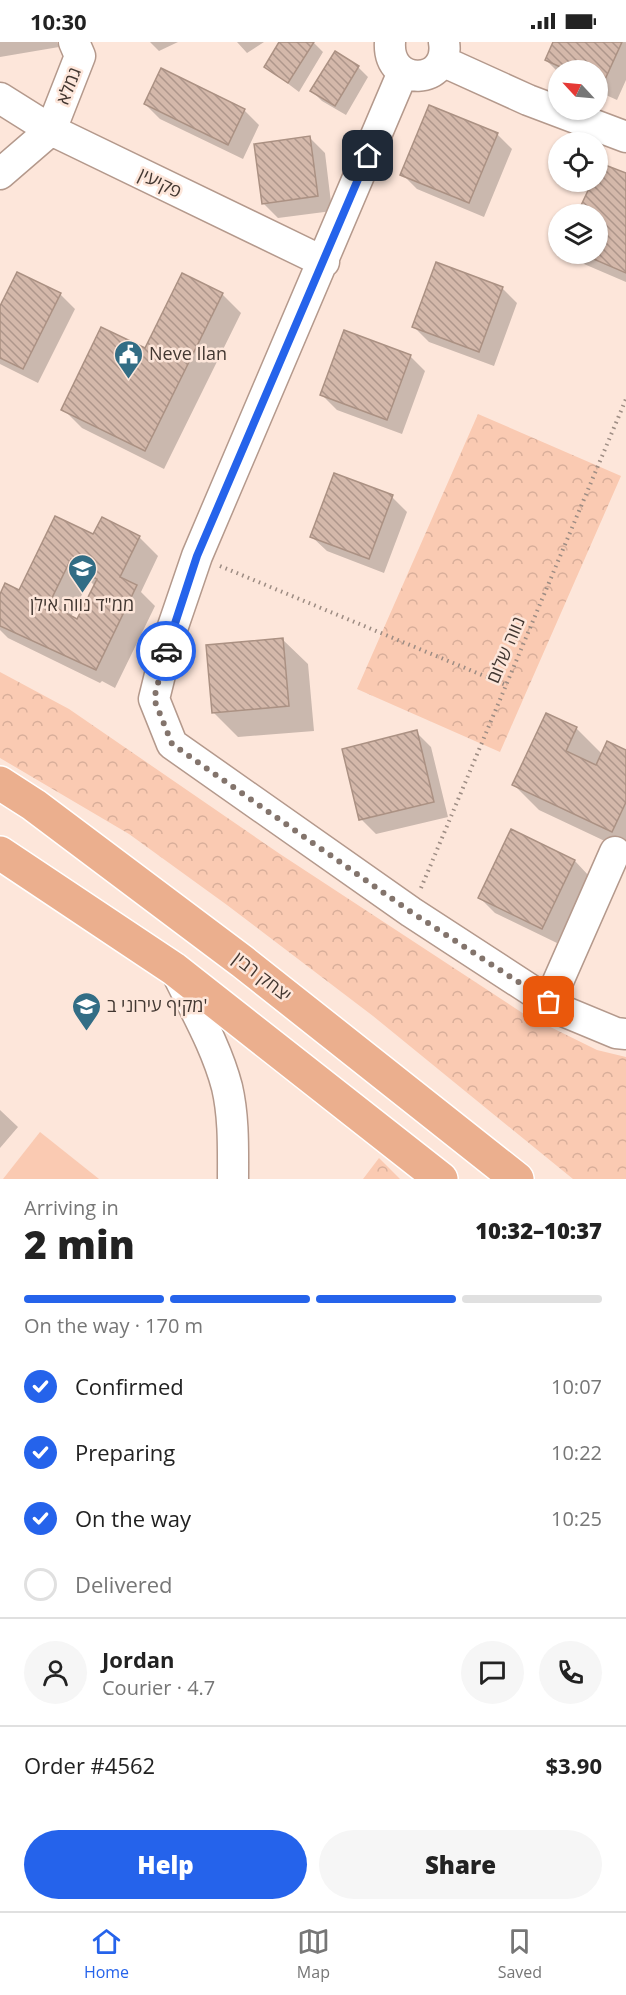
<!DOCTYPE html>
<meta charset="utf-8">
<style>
:root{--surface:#fff;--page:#f6f6f6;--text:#222;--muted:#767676;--line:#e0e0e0;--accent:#2563eb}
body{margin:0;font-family:"Open Sans","Noto Sans Hebrew",sans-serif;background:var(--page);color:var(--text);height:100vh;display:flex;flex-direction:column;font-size:22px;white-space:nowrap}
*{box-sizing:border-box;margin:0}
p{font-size:20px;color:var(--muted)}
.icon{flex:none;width:33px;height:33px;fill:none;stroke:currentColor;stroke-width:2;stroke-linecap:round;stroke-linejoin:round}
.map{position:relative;height:1137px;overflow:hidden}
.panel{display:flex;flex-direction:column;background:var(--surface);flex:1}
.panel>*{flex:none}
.needle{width:39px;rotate:296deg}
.tools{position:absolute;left:548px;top:18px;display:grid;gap:12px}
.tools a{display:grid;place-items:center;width:60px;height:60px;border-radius:50%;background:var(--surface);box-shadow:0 2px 4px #0004;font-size:30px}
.pin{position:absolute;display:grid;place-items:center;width:51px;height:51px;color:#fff;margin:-26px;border-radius:12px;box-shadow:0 3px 9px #0006}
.courier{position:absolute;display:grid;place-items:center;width:60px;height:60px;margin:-30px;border:4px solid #2563eb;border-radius:50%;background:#fff;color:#222;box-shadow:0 2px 8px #0007}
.overview em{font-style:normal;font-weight:800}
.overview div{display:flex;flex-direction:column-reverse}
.overview{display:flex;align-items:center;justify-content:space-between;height:102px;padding:0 24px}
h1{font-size:39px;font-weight:800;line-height:45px}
.bar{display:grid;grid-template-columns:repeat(4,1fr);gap:9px 6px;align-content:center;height:72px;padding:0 24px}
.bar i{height:8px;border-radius:4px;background:var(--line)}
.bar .selected{background:var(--accent)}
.bar p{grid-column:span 4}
.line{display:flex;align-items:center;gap:15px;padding:0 24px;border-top:2px solid var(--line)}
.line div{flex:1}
.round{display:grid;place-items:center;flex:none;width:63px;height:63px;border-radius:32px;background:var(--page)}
ol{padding:0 24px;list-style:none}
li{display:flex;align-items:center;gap:18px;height:66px}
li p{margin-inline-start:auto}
li .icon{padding:6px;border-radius:50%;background:var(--accent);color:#fff;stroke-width:4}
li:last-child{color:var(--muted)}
li i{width:33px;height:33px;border:3px solid var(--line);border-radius:50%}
.primary-button{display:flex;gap:12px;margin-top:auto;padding:12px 24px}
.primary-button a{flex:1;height:69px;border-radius:36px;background:var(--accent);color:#fff;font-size:24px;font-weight:800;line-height:69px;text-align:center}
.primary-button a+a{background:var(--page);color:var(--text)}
.status{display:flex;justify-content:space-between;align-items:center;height:42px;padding:0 30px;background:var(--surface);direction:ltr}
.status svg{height:16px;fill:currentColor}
.tab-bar{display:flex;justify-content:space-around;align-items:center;height:84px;border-top:2px solid var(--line);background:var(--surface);font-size:16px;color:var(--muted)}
.tab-bar a{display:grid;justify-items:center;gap:3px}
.tab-bar .selected{color:var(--accent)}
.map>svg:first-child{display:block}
</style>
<div class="status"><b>10:30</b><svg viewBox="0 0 49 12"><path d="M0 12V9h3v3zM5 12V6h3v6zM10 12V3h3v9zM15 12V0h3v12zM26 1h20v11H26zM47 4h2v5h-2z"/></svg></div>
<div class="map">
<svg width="626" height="1137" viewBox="0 0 626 1137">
<defs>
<pattern id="park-crowns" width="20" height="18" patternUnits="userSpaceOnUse" patternTransform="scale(1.5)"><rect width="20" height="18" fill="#facab2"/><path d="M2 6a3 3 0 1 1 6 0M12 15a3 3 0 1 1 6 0" fill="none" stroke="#d8ae9a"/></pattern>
<pattern id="building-back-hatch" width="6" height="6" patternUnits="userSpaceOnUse" patternTransform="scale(1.5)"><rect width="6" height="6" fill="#d4b8aa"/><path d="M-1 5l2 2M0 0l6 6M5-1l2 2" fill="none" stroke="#ae968b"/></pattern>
</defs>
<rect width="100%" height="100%" fill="#fde6da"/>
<path fill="url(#park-crowns)" d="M478 372 621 434 500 710 357 647Z
M0 630 69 667 280 812 524 972 597 1008 626 1015V1137H573L373 974 227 863 129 792 0 716Z
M379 1116 400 1137H363Z"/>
<path fill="#facab2" d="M40 1090 99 1137H3Z"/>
<path fill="#0003" fill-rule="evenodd" d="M0 0H57L59 5 0 15Z
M150 0H178L159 9Z
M237 0H264L247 11Z
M281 0H313L323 10 299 50 266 25Z
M555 0H626V38L617 58 597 49V28L558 30 546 18Z
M358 25 368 35 346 73 322 59 312 49Z
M145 62 244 68 259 83 243 117 160 77Z
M497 92 512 107 484 175 417 147 402 132Z
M310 96 325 111 332 169 278 176 263 161Z
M601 123 626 132V240L584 222 574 212H597V172H579L594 140H597Z
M502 246 517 261 494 324 429 300 414 285Z
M60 252 75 267 38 341 0 322V267Z
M222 252 241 271 164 427 82 386 63 367Z
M410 314 425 329 402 392 337 368 322 353Z
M392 455 407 470 384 531 327 509 312 495Z
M94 494 139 495 158 514 141 550 155 564 115 646 102 639 100 641 8 596 0 588V555L20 550ZM89 538 95 544 78 579 71 575Z
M282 597 308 622 314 689 238 695 213 670Z
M576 686 603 713 626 710V809L539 768 514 743Z
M416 690 431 705 448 775 376 792 361 777Z
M512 789 575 819 589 834 557 901 495 871 480 856Z
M0 1068 18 1085 0 1106Z"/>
<path fill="url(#building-back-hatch)" stroke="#ab9183" stroke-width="1.5" fill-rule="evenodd" d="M279 0H314L288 41 264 25Z
M553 0H622L602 44 597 42V28H567L545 18Z
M335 9 359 24 335 64 310 49Z
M161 26 245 67 228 103 144 62Z
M429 63 498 91 469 161 400 133Z
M310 94 318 154 262 162 254 102Z
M600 121 626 131V231L582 212H597V172H577L592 140H597Z
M436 220 503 245 479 310 412 285Z
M17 230 61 251 23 327 0 316V264Z
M182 231 223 251 145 409 61 368 101 285 145 306Z
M344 288 411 313 387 378 320 353Z
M334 431 393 453 369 517 310 495Z
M55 474 93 492 102 475 140 494 120 535 137 543 96 628 0 584V552L5 541 19 548ZM71 517 80 521 76 527 97 537 77 577 49 562Z
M283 596 289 664 212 671 206 603Z
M546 671 577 685 566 709 596 723 607 699 626 708V760L612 790 512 743Z
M417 688 434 760 359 778 342 707Z
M511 787 575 818 542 887 478 856Z"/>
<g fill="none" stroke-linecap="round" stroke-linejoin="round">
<defs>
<path id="minor" d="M390 0C387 47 451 43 444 0
M442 19 528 58 626 95
M403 30 197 514 169 596 154 657 172 702 411 870 563 969 616 991 626 992
M0 56 51 88 324 220
M0 132 51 88 80 14 74 0
M175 927C193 965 216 1003 227 1045 234 1075 233 1107 233 1137
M549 960 615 810"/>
<path id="major" d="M0 741 34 763 243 920 517 1137
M0 811 174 927 441 1137"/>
</defs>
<use href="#minor" stroke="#b4998c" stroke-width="33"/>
<use href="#major" stroke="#fff" stroke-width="36"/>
<path stroke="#9d8c83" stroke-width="4" stroke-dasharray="1.5 4.5" stroke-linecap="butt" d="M220 524 506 643
M421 846 626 357"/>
<use href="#minor" stroke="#fff" stroke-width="30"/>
<use href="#major" stroke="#ebaf8e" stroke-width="33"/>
</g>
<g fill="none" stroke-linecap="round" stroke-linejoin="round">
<path stroke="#83746c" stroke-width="6" stroke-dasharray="0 10.8" d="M166 609 154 657 172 702 411 870 549 960"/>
<path stroke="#2563eb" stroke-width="8" d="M166 609 197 514 368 114"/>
</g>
<defs>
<symbol id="civic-pin" viewBox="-11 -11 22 30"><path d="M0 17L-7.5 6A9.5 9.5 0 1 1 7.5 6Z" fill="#326d85" stroke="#fde6da"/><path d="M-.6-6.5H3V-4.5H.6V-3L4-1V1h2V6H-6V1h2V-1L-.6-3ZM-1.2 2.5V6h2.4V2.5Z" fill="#fff"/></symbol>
<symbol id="school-pin" viewBox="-11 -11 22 30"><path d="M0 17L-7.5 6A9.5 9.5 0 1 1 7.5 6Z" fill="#326d85" stroke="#fde6da"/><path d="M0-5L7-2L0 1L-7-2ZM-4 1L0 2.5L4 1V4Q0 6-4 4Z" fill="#fff"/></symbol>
</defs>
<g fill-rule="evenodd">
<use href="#civic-pin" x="112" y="296" width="33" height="45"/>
<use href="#school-pin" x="66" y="510" width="33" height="45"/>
<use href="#school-pin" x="70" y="948" width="33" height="45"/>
</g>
<g text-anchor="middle" stroke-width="5" stroke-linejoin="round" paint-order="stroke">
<g font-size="18" fill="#423731" stroke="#fde6da">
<text transform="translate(69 44) rotate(-69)" y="6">גמלא</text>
<text transform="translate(160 141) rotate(26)" y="6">פקיעין</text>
<text transform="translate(506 608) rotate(-67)" y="6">נווה שלום</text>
<text transform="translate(262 935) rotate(38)" y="6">יצחק רבין</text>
</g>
<g font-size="18" fill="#423731" stroke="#fde6da" text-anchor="start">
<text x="149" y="318">Neve Ilan</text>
<text x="82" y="569" text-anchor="middle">ממ"ד נווה אילן</text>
<text x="107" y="970">מקיף עירוני ב'</text>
</g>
</g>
</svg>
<div class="tools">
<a><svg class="needle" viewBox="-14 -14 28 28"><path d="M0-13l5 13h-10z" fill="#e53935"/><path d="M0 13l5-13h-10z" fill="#767676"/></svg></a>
<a><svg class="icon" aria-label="locate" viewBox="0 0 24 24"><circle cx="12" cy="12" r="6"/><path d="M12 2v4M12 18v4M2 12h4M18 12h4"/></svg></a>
<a><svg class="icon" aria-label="layers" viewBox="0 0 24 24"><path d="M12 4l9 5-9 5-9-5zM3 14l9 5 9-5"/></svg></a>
</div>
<div class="pin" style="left:549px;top:960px;background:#ea580c"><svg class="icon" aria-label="bag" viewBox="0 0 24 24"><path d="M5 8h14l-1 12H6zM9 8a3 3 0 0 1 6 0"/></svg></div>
<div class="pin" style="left:368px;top:114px;background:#1f2937"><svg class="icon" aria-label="home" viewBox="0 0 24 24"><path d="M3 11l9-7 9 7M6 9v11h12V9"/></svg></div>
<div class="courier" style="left:166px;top:609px"><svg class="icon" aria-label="car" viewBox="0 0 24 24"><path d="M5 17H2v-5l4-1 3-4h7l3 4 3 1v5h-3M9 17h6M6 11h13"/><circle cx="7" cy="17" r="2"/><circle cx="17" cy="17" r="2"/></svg></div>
</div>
<section class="panel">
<div class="overview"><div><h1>2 min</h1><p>Arriving in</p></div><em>10:32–10:37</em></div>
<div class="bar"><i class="selected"></i><i class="selected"></i><i class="selected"></i><i></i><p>On the way · 170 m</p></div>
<ol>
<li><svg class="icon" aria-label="check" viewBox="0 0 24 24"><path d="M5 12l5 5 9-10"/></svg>Confirmed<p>10:07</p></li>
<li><svg class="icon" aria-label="check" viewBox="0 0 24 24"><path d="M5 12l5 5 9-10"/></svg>Preparing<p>10:22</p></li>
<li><svg class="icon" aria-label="check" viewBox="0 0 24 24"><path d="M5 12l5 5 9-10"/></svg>On the way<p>10:25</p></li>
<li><i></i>Delivered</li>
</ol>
<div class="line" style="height:108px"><a class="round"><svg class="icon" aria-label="person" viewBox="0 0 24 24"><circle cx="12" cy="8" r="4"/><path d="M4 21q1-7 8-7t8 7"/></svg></a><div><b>Jordan</b><p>Courier · 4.7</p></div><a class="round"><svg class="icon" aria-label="chat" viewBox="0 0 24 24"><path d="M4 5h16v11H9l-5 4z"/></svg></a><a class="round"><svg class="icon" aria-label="phone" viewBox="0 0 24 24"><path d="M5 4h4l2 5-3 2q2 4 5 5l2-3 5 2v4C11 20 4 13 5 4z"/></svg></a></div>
<div class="line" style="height:78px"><div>Order #4562</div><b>$3.90</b></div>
<div class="primary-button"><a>Help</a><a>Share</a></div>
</section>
<nav class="tab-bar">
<a class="selected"><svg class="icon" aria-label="home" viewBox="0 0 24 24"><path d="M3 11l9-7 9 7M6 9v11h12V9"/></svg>Home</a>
<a><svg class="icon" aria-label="map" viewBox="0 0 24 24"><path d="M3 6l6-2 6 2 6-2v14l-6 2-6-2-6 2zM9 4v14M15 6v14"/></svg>Map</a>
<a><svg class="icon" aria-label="saved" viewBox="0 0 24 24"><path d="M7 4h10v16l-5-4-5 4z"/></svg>Saved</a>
</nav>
